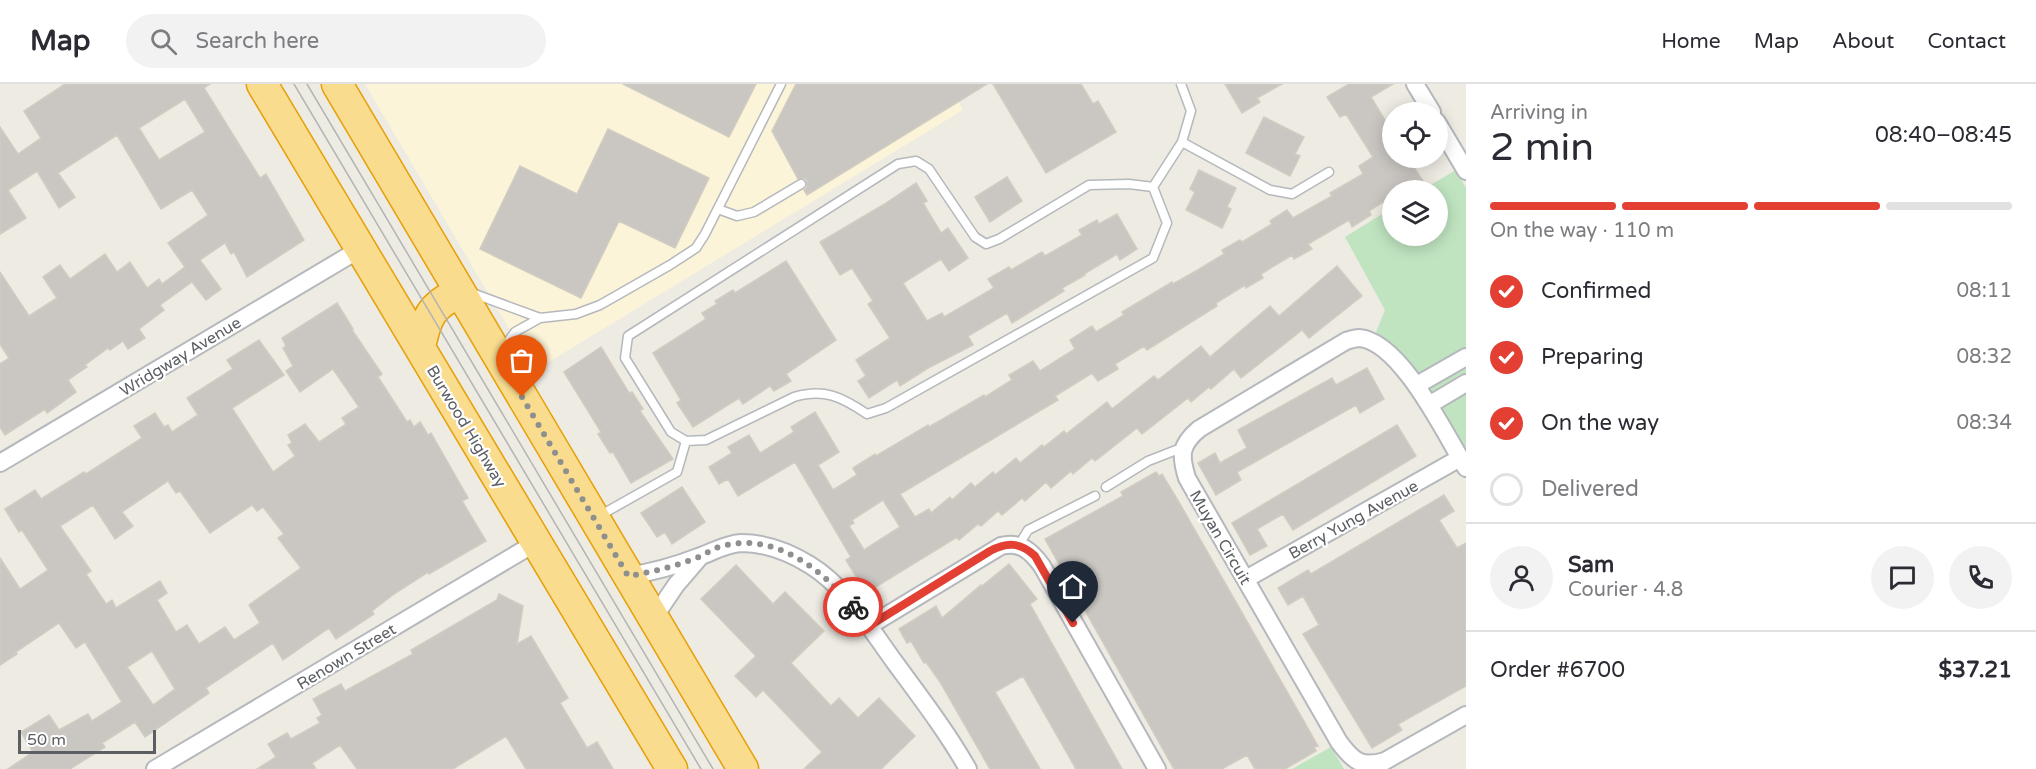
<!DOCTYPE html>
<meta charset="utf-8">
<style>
:root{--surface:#fff;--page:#f2f2f3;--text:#2b2b33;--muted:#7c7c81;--line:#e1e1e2;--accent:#e33f33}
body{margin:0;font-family:"Varela Round",sans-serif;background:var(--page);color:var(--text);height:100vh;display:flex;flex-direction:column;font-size:22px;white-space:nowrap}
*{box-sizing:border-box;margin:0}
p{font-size:20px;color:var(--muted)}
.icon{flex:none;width:33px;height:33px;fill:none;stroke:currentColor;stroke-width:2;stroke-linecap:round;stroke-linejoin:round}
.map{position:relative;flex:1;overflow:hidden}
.side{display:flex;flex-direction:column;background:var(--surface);width:570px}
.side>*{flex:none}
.buttons{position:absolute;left:1382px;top:18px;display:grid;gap:12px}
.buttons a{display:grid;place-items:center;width:66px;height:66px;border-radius:50%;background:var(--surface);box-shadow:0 3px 15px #0003;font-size:30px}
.scale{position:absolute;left:18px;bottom:15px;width:138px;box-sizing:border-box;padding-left:6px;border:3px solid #5b5e63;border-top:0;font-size:16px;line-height:21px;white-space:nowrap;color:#5b5e63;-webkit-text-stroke:4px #fff;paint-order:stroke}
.pin{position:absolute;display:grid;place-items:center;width:51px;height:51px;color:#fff;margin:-62px -26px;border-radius:50% 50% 50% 0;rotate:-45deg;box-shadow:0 0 6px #0007}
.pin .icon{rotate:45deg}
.courier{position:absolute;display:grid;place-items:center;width:60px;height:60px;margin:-30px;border:4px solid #e33f33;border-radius:50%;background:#fff;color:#222;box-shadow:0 2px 8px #0007}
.headline em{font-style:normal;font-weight:600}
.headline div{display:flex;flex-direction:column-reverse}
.headline{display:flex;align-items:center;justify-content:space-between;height:102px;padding:0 24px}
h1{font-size:39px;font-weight:600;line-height:45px}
.bar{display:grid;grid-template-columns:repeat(4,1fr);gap:9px 6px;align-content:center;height:72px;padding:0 24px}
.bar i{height:8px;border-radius:4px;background:var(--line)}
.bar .current{background:var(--accent)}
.bar p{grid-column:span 4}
.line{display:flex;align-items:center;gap:15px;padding:0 24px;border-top:2px solid var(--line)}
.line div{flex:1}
.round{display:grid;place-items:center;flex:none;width:63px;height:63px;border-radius:32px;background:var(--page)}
ol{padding:0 24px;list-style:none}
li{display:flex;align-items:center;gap:18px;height:66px}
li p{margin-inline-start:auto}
li .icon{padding:6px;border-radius:50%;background:var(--accent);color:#fff;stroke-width:4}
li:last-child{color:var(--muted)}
li i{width:33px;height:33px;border:3px solid var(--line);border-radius:50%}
header{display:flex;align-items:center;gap:36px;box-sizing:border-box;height:84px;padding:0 30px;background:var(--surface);border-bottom:2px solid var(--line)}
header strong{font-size:28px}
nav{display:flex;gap:33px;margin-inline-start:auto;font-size:21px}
.search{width:420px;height:54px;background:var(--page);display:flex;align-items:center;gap:15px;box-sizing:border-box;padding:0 21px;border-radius:33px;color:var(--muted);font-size:22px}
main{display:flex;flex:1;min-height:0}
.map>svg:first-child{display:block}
</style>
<header>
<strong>Map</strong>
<div class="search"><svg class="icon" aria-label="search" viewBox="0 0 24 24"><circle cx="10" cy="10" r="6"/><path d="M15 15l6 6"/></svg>Search here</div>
<nav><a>Home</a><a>Map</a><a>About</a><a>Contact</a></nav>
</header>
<main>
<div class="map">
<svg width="1466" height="685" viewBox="0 0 1466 685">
<rect width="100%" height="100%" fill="#edebe2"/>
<path fill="#fcf4d8" d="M365 0H948L963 26 534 287Z"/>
<path fill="#c0e4c0" d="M1456 86 1466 104V384L1429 321 1372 258 1385 226 1345 153 1392 124V152H1437V106H1422Z
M1331 663 1344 685H1292Z"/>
<path fill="#cac7c2" stroke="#d1ccc1" stroke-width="1.5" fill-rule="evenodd" d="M65 0H210L204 4 260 94 266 90 304 156 247 193 234 168 231 170 225 159 200 176 221 205 206 216 192 198 160 221 164 226 139 245 145 254 128 265 123 257 110 266 108 264 85 281 87 283 68 296 76 308 47 329 45 325 5 351 0 343V280L9 274 0 260V188L29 232 57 214 43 193 60 181 70 195 105 170 117 188 130 178 147 204 159 195 162 200 185 183 168 159 208 131 192 106 161 125 117 51 58 89 75 113 59 124 37 87 8 106 26 134 0 150V43L18 70 41 54 24 27ZM185 15 205 48 159 76 139 44Z
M623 0H756L729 53Z
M796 0H987L807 111 804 106 807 103V97L804 94 798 95 772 47Z
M993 0H1081L1093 20 1098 17 1116 48 1046 89Z
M1225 0H1282L1257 14 1260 18 1242 29Z
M1349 0H1393L1371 13 1392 48V74H1408L1423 97 1408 106H1392V112L1369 127 1371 131 1352 143 1349 136 1308 160 1312 165 1294 175 1292 171 1261 190 1263 194 1246 204 1245 201 1216 219 1217 222 1147 266 1144 262 1115 280 1118 285 1098 297 1092 289 1055 312 1058 316 900 410 915 433 929 425 931 429 950 413 952 416 971 399 975 403 993 388 995 391 1016 374 1020 379 1042 361 1044 363 1064 347 1066 350 1107 318 1112 325 1154 292 1158 296 1201 262 1210 273 1270 222 1279 232 1337 182 1362 212 1309 254 1302 246 1241 294 1234 285 1211 305 1209 303 1191 318 1188 314 1142 350 1137 344 1095 377 1092 374 1073 390 1071 387 1051 404 1046 398 1025 417 1022 414 1002 431 998 427 981 442 978 440 959 456 957 453 866 509 846 476 851 473 795 378 738 412 728 395 719 400 709 383 732 369 728 363 749 351 760 369 794 348 791 343 815 328 839 368 818 381 833 406 857 391 853 384 875 370 876 372 928 341 929 343 984 311 985 313 1012 296 1009 291 1033 277 1040 287 1075 265 1070 256 1092 242 1096 248 1124 231 1122 228 1172 198 1173 200 1196 187 1224 170 1222 166 1240 156 1242 158 1272 140 1270 137 1287 126 1293 134 1332 112 1330 109 1363 90 1359 82 1373 73 1346 30 1340 33 1327 13ZM883 416 900 443 864 466 849 442 854 439 852 436Z
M1264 33 1304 53 1295 70 1300 72 1290 92 1246 69Z
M608 45 709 94 675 164 619 137 581 214 480 165 520 82 577 110Z
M1199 86 1236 104 1227 123 1231 125 1222 144 1186 126 1195 108 1190 105Z
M1007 93 1022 117 990 138 975 113Z
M916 99 927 117 923 119 941 149 948 144 968 174 949 187 941 175 903 199 927 237 942 229 944 233 994 204 988 195 1009 183 1011 186 1042 168 1045 172 1082 151 1079 146 1097 136 1099 140 1117 130 1137 165 1120 176 1117 170 1084 190 1085 191 1062 204 1064 207 1012 239 1007 229 968 252 973 261 928 284 900 302 897 296 869 314 858 297 866 292 856 276 890 254 868 220 873 217 852 184 840 191 820 158 883 121Z
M786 177 836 256 786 290 791 297 774 307 770 302 743 320 739 314 693 343 677 319 681 316 653 269 706 235 702 229 717 220 715 217 733 206 735 209Z
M337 219 353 245 352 246 382 290 378 293 407 338 410 336 414 343 420 338 428 351 431 349 468 414 462 417 486 457 429 490 428 488 394 510 372 527 374 530 336 555 329 544 283 576 273 559 206 604 209 609 145 653 135 638 102 659 105 663 70 685H8L33 668 21 648 49 631 59 646 88 630 92 637 122 618 85 558 76 564 59 539 16 568 17 570 0 581V474L20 505 48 486 22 446 19 448 5 425 35 406 41 415 84 388 86 390 142 354 134 342 155 329 164 343 168 341 172 348 198 331 187 314 233 285 227 276 259 256 284 291 232 324 273 388 295 372 288 361 292 359 288 351 305 340 319 358 346 340 342 334 359 323 333 285 300 308 286 287 293 282 283 264 286 262 282 254ZM168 397 176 409 180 407 210 449 252 421 257 427 263 423 284 450 278 454 301 484 249 521 260 539 234 556 225 543 199 560 187 541 176 548 157 516 167 509 160 497 116 524 112 516 106 520 86 490 91 487 60 442 93 421 115 455 133 442 122 428ZM152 567 175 605 153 621 127 583Z
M601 263 629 309 632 308 643 325 640 327 673 375 631 399 613 368 610 369 598 350 601 348 564 288Z
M1367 284 1384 315 1360 329 1356 321 1237 388 1241 396 1216 411 1198 379 1215 369 1220 379 1247 364 1238 346 1332 294 1336 301Z
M1397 341 1416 372 1293 446 1283 430 1257 445 1267 462 1250 471 1232 439Z
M1156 388 1159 392 1162 390 1180 420 1318 662 1314 663 1316 667 1285 685H1255L1247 671 1222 685H1174L1045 455 1123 412 1121 408Z
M682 403 705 438 672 460 665 448 657 453 641 429Z
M1444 411 1454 427 1439 436 1457 464 1466 459V602L1398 640 1402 646 1372 664 1303 550 1319 541 1303 512 1288 521 1278 504 1308 486 1311 490Z
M1009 480 1037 515 1030 520 1122 685H1076L1023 592 995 608 1040 685H990L940 598 926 578 924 579 911 557 907 559 899 545 936 522 942 534 981 501 982 502Z
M736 481 773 520 785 508 824 547 791 579 831 622 839 614 858 634 879 614 915 652 881 685H804L822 668 763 606 756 613 735 592 756 572 701 515Z
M499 510 523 522 517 560 531 552 568 614 560 619 587 664 597 658 613 685H526L506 652 453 685H357L340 661 312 679 316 685H257L276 673 268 660 287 649 291 655 320 639 317 634 322 631 313 615 341 600 345 607 413 570 411 566 497 516Z"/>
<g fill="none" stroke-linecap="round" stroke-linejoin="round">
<defs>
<path id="lane" d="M1182 58 1270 106 1292 110 1329 88
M916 77 929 85 975 153 986 160 999 155 1089 101 1129 100 1153 103 1167 139 1153 174 886 324 867 330C842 313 824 304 794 313L706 356 686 357 671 348 625 274 628 252 898 80Z
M1153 103 1182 58 1191 27 1181 0
M718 125 737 132 754 128 801 100
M472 209 540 234 576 230 600 221 670 181 696 164 705 150 781 0
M502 266 515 248 540 234
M1106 403 1148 377 1184 363
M599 432 677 388 686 357
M1019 461 1028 446 1095 412"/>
<path id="street" d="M1415 0 1432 28
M1437 38 1466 87
M1417 301 1466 273
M1429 321 1466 299
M0 379 360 165
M1466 384C1446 352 1401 257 1359 254 1355 254 1350 256 1346 257L1199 345C1180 361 1180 371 1187 394L1339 658C1353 677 1361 684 1385 677L1466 631
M628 492C653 488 675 482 698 473 713 468 725 460 741 459 766 459 789 468 810 481 846 503 871 546 896 580 921 614 947 648 968 685
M1246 495 1460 374
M653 535 676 501 700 473
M869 542 1001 462C1020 457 1031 467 1042 482L1157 685
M155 685 537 458"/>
<path id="highway" d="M262 0 672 685
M337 0 743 685
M420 263C426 234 431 221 459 209"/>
</defs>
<use href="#lane" stroke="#b5b8bc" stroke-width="11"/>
<use href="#street" stroke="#b5b8bc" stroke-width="20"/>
<use href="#highway" stroke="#e79f08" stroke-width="33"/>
<use href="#lane" stroke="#fff" stroke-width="8"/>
<use href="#street" stroke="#fff" stroke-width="16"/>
<use href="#highway" stroke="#f9dc8e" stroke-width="30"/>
<path stroke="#b3b4b4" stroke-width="1.5" d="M294 0 701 685
M307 0 713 685"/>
</g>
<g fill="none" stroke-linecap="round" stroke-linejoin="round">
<path stroke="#8e8f8f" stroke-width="6" stroke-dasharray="0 10.8" d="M522 313 628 492C653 488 676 482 699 473 706 470 712 465 719 463 772 446 822 485 853 523"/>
<path stroke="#e33f33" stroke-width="8" d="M853 523 869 542 990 467C1007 458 1020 458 1035 472L1073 539"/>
</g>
<g text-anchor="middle" stroke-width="4.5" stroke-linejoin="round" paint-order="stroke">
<g font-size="16" fill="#5b5e63" stroke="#fff">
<text transform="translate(180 272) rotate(-31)" y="6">Wridgway Avenue</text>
<text transform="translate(467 342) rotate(59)" y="6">Burwood Highway</text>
<text transform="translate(1353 435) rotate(-29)" y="6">Berry Yung Avenue</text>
<text transform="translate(1221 453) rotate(60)" y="6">Muyan Circuit</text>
<text transform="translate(346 572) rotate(-31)" y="6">Renown Street</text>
</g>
</g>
</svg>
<div class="buttons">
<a><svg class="icon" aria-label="locate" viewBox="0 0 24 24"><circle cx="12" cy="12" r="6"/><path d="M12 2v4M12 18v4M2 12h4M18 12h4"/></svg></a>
<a><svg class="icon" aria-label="layers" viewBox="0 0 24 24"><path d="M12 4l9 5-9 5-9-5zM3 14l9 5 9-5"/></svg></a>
</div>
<div class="scale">50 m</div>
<div class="pin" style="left:522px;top:313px;background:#ea580c"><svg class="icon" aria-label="bag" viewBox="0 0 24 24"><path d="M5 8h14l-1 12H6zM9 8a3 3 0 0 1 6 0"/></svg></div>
<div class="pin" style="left:1073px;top:539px;background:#1f2937"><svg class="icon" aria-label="home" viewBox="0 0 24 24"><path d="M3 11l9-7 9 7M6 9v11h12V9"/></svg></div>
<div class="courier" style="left:853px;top:523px"><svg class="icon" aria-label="bike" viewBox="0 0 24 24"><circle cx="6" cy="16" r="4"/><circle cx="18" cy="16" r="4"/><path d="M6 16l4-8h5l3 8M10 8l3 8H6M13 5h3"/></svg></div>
</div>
<section class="side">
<div class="headline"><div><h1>2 min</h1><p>Arriving in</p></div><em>08:40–08:45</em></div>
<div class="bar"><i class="current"></i><i class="current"></i><i class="current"></i><i></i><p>On the way · 110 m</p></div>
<ol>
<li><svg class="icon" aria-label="check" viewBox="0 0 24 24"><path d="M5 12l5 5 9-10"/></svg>Confirmed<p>08:11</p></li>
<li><svg class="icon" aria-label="check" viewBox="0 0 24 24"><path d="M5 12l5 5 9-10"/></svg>Preparing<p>08:32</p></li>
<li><svg class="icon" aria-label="check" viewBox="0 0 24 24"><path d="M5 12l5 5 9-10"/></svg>On the way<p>08:34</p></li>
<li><i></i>Delivered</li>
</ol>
<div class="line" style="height:108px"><a class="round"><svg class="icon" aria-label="person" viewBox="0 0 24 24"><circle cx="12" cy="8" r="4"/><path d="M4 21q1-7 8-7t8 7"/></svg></a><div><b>Sam</b><p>Courier · 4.8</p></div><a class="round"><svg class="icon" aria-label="chat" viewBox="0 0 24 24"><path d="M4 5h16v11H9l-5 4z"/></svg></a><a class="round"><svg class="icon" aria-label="phone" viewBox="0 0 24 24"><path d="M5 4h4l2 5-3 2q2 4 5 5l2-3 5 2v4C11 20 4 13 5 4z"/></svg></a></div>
<div class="line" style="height:78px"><div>Order #6700</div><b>$37.21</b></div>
</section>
</main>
